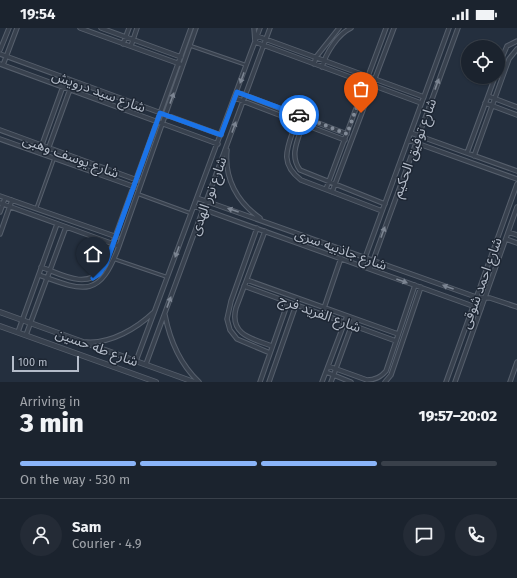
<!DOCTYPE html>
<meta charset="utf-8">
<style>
:root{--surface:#1b232e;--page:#242b36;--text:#f1f3f6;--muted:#a0a4aa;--line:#39404a;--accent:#8ab4f8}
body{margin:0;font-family:"Fira Sans","Noto Sans Arabic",sans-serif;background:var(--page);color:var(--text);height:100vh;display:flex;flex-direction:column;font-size:15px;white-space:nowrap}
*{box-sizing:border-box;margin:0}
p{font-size:13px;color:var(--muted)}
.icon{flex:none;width:22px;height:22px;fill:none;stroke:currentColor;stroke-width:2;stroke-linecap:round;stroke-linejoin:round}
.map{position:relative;height:354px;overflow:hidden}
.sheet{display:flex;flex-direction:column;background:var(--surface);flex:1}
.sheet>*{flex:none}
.controls{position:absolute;left:461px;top:12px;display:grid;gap:8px}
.controls a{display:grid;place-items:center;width:44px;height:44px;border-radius:50%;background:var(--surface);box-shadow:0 1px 3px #0004,0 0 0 1px var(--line);font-size:20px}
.scale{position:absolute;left:12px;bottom:10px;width:67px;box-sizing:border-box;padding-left:4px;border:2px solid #b4bcc9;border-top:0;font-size:11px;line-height:14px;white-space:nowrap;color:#b4bcc9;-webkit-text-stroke:3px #1d2633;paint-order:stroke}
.pin{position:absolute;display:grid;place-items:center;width:34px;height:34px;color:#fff;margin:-41px -17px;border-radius:50% 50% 50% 0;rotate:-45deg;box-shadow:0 0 4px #0007}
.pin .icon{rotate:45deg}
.courier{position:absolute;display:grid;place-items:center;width:40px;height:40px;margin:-20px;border:3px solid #1a73e8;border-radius:50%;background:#fff;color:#222;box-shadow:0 1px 5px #0007}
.headline em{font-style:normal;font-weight:800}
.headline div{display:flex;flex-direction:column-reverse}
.headline{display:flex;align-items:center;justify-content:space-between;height:68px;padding:0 20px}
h1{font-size:26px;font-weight:800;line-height:30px}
.bar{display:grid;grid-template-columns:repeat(4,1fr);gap:6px 4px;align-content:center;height:48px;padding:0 20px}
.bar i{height:5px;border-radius:3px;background:var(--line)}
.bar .active{background:var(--accent)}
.bar p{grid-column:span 4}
.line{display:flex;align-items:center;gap:10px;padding:0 20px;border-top:1px solid var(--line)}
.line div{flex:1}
.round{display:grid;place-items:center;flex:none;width:42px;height:42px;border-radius:21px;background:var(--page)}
.status{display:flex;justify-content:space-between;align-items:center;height:28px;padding:0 20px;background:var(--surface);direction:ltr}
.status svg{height:11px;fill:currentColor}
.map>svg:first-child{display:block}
</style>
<div class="status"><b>19:54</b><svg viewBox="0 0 49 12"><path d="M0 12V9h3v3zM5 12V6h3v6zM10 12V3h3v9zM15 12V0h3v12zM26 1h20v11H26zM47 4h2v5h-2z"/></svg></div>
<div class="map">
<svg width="517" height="354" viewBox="0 0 517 354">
<rect width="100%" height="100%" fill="#242f3e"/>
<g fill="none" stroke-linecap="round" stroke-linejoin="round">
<defs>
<path id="service" d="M191 18 246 37
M138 166 190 185
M36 181 54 131
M114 231 167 249"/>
<path id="minor" d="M80 0 180 36
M101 0 181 29
M254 0 255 14 421 75
M257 8 424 69
M123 16 129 0
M131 18 137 0
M0 22 9 0
M0 26 221 107
M0 36 218 116
M314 36 316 29 339 0
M3 37 17 0
M322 39C326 25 338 6 351 0
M498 39 507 18 517 13
M237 64 347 106
M488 68 517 79
M235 70 345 112
M485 75 517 87
M296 94C289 117 277 134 301 152L382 183
M303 96C298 112 289 127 300 142L385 176
M0 102 137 152
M411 105 517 143
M0 111 135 159
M408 112 517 151
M227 122C224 150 237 174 260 190
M39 125 66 50
M467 125 495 49
M46 127 73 53
M474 128 509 31 517 21
M326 161 386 0
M332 164 394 0
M0 168 117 209
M197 170 476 269 490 270 517 279
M0 175 119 218
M194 178 481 281
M0 184 5 170
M257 200 231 273 227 291 230 302 237 311 270 325
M265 203 236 280C229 307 253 311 272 318
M508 204 517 207
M0 206 12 172
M506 211 517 215
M362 238 449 0
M41 239C63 247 85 261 103 242L191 0
M370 241 458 0
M39 247C85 264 100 270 119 218L196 0
M247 252 398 306
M244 258 396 313
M324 280 341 230
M165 287C170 313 180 336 199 354
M18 304 57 196
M26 307 66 199
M86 314C111 316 137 300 154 284
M136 333 260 0
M146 336 270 0
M328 338 367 352C376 352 381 349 386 343L415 257
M326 344 351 354
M260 354 288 274
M269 354 296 277
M322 354 347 288
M331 354 354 291
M385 354 391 347 421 259
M446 354 517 156
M455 354 517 179
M510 354 517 334"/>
<path id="tertiary" d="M0 284 194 354
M0 298 156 354"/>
</defs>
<use href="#service" stroke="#565f6c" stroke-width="4"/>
<use href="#minor" stroke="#565f6c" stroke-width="5.5"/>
<use href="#tertiary" stroke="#565f6c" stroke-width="6"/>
<use href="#service" stroke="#38414e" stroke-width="2"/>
<use href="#minor" stroke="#38414e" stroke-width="3.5"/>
<use href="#tertiary" stroke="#38414e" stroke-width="4.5"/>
</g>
<defs><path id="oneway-solid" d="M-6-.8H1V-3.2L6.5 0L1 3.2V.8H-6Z"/></defs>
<g fill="#7c8592">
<use href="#oneway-solid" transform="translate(242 50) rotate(110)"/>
<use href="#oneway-solid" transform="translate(437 56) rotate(-70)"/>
<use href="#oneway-solid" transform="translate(172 70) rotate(-70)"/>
<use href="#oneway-solid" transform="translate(234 99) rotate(-70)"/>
<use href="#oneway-solid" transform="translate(233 182) rotate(-161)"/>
<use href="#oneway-solid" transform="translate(383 204) rotate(-70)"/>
<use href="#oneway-solid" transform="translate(177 224) rotate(110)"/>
<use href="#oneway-solid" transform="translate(402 253) rotate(20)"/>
<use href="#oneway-solid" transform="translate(448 259) rotate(-160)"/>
<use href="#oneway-solid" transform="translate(169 274) rotate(-70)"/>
</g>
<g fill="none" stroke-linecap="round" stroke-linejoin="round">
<path stroke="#828b98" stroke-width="4" stroke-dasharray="0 7.2" d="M299 87 347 106 368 48 374 51 361 85"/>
<path stroke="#1a73e8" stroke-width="5" d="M93 250 99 246 106 236 160 85 221 107 237 64 299 87"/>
</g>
<g text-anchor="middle" stroke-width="3" stroke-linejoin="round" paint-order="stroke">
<g font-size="14" fill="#b4bcc9" stroke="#1d2633">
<text transform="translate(99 63) rotate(20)" y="5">شارع سيد درويش</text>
<text transform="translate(414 120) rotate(-70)" y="5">شارع توفيق الحكيم</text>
<text transform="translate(71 128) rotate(20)" y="5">شارع يوسف وهبى</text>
<text transform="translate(208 168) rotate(-70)" y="5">شارع نور الهدى</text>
<text transform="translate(341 221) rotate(20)" y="5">شارع جاذبيه سرى</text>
<text transform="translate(481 255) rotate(-70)" y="5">شارع احمد شوقى</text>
<text transform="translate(320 285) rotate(20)" y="5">شارع الفريد فرج</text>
<text transform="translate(97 319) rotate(20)" y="5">شارع طه حسين</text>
</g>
</g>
</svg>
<div class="controls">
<a><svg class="icon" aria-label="locate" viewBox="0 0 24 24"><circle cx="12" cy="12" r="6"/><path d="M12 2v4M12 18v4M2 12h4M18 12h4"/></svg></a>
</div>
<div class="scale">100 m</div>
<div class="pin" style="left:361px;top:85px;background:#ea580c"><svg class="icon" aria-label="bag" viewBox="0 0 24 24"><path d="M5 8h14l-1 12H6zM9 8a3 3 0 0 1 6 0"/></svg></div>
<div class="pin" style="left:93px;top:250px;background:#1f2937"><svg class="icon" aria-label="home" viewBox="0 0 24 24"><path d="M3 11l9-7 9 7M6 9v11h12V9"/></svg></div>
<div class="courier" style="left:299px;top:87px"><svg class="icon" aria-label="car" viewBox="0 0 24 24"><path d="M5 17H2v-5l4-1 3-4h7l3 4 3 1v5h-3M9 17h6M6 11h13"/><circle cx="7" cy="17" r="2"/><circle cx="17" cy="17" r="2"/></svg></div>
</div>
<section class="sheet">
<div class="headline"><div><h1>3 min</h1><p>Arriving in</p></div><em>19:57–20:02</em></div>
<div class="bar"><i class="active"></i><i class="active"></i><i class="active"></i><i></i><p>On the way · 530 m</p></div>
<div class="line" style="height:72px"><a class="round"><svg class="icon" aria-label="person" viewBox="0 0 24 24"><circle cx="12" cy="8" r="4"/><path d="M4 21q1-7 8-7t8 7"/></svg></a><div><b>Sam</b><p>Courier · 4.9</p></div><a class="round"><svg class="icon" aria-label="chat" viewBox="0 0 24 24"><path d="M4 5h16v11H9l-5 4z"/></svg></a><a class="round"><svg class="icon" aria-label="phone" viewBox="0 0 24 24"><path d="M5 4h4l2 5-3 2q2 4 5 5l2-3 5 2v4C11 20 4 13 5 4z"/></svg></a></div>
</section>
